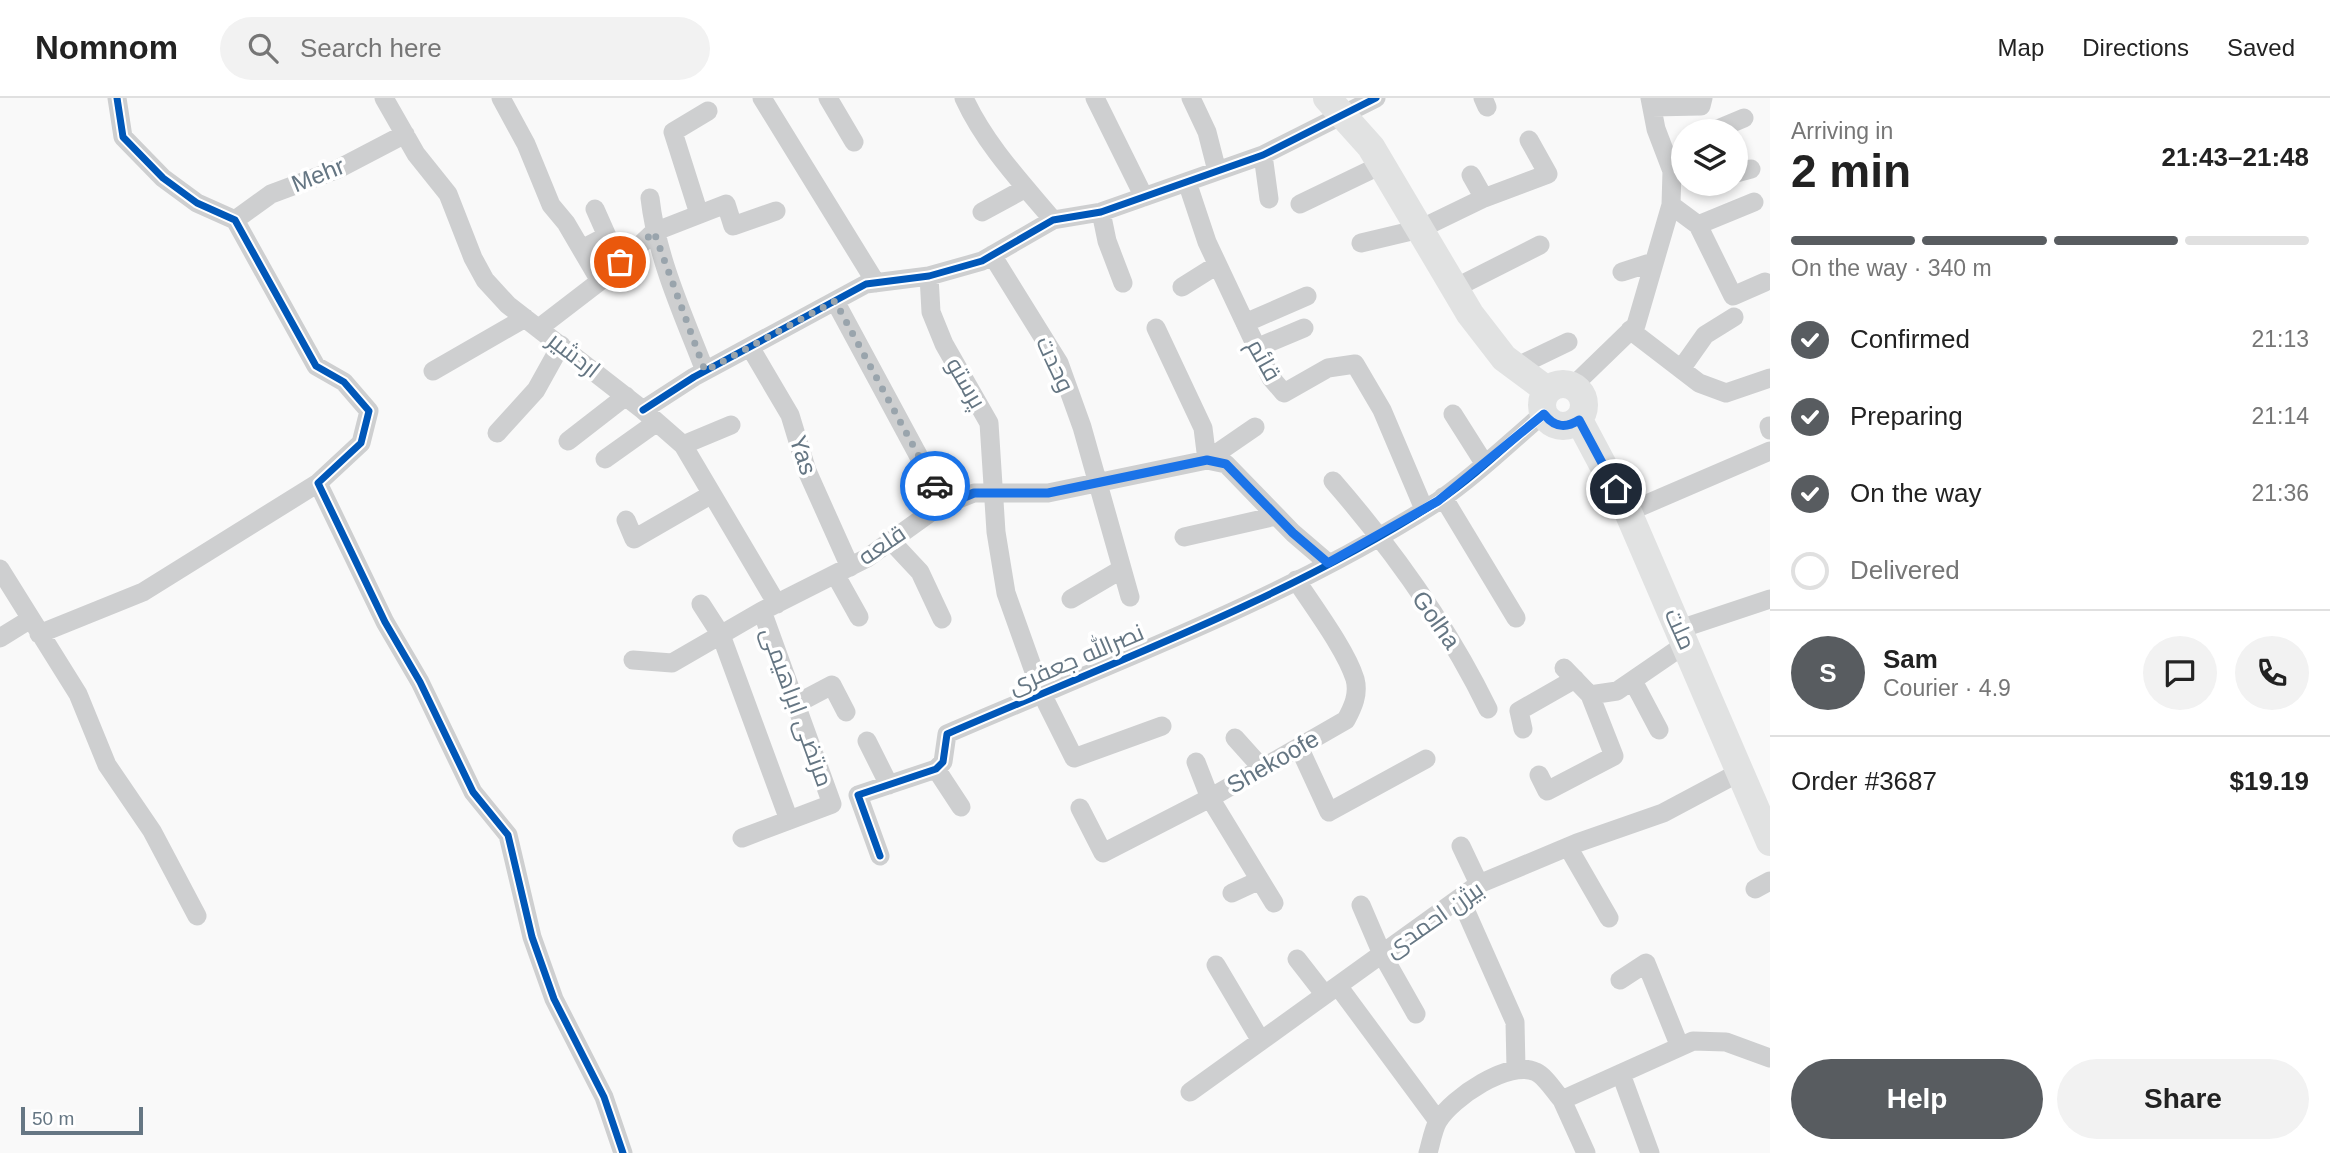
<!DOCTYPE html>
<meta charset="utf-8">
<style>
:root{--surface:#fff;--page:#f2f2f2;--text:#222;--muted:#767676;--line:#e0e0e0;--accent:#585c60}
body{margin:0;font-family:Helvetica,Cairo,sans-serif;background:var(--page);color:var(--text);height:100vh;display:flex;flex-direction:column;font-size:26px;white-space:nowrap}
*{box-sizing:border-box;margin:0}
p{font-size:23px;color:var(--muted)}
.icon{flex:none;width:38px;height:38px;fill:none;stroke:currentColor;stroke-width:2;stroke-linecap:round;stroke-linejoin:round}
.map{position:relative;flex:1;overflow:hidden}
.panel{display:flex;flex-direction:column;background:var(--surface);width:560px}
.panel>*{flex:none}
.controls{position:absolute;left:1671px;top:21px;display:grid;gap:14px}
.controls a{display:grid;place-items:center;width:77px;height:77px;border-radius:50%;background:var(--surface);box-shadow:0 4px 10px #0003;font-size:35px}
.scale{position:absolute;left:21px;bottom:18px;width:122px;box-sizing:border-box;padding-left:7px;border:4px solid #657683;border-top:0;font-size:19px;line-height:24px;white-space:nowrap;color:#657683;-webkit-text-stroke:5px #fff;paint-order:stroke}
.pin{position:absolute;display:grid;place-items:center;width:60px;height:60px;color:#fff;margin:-30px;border:4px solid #fff;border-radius:50%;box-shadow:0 2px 7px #0007}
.courier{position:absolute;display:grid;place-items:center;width:70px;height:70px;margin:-35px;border:5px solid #1a73e8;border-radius:50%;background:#fff;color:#222;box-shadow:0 2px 9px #0007}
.overview em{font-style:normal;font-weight:600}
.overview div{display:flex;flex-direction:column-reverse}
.overview{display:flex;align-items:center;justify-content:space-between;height:119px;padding:0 21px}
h1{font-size:46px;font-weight:600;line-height:52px}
.bar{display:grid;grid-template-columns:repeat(4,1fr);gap:10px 7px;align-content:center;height:84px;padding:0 21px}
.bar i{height:9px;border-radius:5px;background:var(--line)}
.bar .on{background:var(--accent)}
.bar p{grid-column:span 4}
.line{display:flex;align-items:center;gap:18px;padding:0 21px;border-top:2px solid var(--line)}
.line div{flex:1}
.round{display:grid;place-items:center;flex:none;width:74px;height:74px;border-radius:37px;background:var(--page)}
ol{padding:0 21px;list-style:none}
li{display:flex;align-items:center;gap:21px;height:77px}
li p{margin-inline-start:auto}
li .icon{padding:7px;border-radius:50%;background:var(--accent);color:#fff;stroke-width:4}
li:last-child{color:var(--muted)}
li i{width:38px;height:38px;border:4px solid var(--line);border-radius:50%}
.button{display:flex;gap:14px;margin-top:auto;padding:14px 21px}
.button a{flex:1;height:80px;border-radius:42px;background:var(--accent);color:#fff;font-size:28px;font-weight:600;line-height:80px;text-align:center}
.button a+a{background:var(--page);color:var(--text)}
header{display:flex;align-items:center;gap:42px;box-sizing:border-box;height:98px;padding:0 35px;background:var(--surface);border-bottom:2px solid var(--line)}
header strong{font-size:33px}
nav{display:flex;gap:38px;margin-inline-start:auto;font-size:24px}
.search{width:490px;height:63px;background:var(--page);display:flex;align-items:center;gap:18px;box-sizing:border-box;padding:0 24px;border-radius:38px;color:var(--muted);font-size:26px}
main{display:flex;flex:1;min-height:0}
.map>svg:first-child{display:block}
</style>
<header>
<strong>Nomnom</strong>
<div class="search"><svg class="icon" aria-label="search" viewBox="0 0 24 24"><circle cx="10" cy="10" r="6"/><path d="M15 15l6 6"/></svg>Search here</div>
<nav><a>Map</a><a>Directions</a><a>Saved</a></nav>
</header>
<main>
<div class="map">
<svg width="1770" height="1055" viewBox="0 0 1770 1055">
<rect width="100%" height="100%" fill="#f9f9f9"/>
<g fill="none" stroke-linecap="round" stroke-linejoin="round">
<path stroke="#cecfd0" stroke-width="19" d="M117 0 123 39 163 80 197 105 235 122 316 268 344 284 369 313 361 345 318 385 385 524 420 584 473 694 508 737 532 839 554 901 604 999 623 1055
M384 0 416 56 448 96 473 160 485 182 508 207 643 312 683 347 777 506
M501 0 526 46 551 107 566 125 600 183
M762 0 876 185
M828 0 854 44
M964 0C985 46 1021 84 1053 122
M1095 0 1144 99
M1191 0 1207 34 1217 73
M1483 0 1487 9
M1652 9 1701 8 1703 0
M1713 33 1744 20
M1263 57 1269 101
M1736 75 1751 71
M1471 77 1484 100
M1187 84 1207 144 1271 280 1284 295 1328 270 1355 266 1382 312 1424 411
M650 100C657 161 683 216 705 273
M1300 106 1381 67
M1671 107 1698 127 1733 198 1765 184
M982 114 1026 90
M1101 114 1107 143 1123 185
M699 116 673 34 708 13
M235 122 271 96 338 71 405 36
M1698 127 1754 104
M1361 145 1420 131 1484 100 1548 76 1529 42
M582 151 607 138 595 111
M992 157 1059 265 1082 329 1130 499
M1622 174 1653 164
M929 178 931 214 944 246 989 325 996 434 1006 495 1042 596 1074 660 1162 628
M1182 189 1217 167
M1455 190 1540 147
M835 203 945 407
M1245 225 1307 198
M539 230 608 177 654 134 726 106 733 128 776 113
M1156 230 1203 330 1207 362 1255 329
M1630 232 1699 285 1726 295 1770 280
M750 249 790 317 807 373 850 469
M1256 250 1304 230
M1518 268 1568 244
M1681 271 1705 237 1734 219
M433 273 525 220
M1574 287 1636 227 1671 107 1672 73 1656 31 1650 0
M643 312 694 279 866 186 929 178 982 163 1053 122 1101 114 1263 57 1376 0
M1453 316 1484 365
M1769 328 1770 332
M497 335 536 292 561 247
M568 343 626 298
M683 347 731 327
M605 361 657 324
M1333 383C1393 452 1448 529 1488 611
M1443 399 1516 520
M1628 414 1770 353
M626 422 634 441 712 396
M1184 439 1276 418
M891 443 920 474 942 521
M0 471 78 596 107 667 152 733 197 818
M835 476 859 519
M1071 501 1122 471
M701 506 721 537 789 722
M1680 531 1770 501
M39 536 143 494 318 385
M0 540 29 522
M633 562 672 565 762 513 867 460 938 409 974 395H1048L1207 362 1226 366 1293 435 1328 465
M1564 570 1590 597 1617 593 1687 545
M1633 583 1659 632
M796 606 832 587 846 614
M1523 631 1519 613 1575 581
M1235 640 1262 670
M867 643 889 687
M1299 649 1329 714 1426 661
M1196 664 1210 700 1274 805
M936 671 961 709
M1539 677 1547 693 1614 658 1590 597
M1080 710 1103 755 1210 700 1346 622C1353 609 1359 596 1355 581 1346 552 1313 508 1296 482
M742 740 832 706 762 513
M1461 748 1479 786
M1568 749 1609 820
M880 758 858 697 936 671 943 664 947 636C1113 564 1284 502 1437 404 1474 379 1509 345 1543 316
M1755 791 1770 783
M1232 795 1260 782
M1460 800 1515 924 1516 970
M1361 807 1382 856 1416 916
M1297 861 1325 897
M1216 867 1261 943
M1620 882 1646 865 1680 949
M1338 888 1438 1023
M1621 976 1650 1055
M1190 994 1479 786 1577 745 1663 715 1740 674
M1562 1002 1586 1055
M1428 1055C1431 1045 1433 1032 1438 1023 1452 1000 1509 961 1536 974 1545 978 1555 994 1562 1002L1693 943 1726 944 1770 960"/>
<path stroke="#e1e2e2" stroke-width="28" d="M1327 0 1371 49 1470 216 1504 260 1547 292
M1542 307a21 21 0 1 1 42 0a21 21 0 1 1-42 0Z
M1579 322 1628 414 1770 744"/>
<defs>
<path id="cycleway" d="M117 0 123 39 163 80 197 105 235 122 316 268 344 284 369 313 361 345 318 385 385 524 420 584 473 694 508 737 532 839 554 901 604 999 623 1055
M643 312 694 279 866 186 929 178 982 163 1053 122 1101 114 1263 57 1376 0
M880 758 858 697 936 671 943 664 947 636C1113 564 1284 502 1437 404 1474 379 1509 345 1543 316"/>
</defs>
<use href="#cycleway" stroke="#fff" stroke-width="11"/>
<use href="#cycleway" stroke="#0057b8" stroke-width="7"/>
</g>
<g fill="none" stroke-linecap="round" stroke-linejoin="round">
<path stroke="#99a4ac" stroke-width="7" stroke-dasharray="0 12.6" d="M620 164 654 134 705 273 835 203 935 388"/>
<path stroke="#1a73e8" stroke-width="9" d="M935 388 945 407 974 395H1048L1207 362 1226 366 1293 435 1328 465 1438 403 1544 316C1554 329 1565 331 1579 322L1616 391"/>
</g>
<g text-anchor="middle" stroke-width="7" stroke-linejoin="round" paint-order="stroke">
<g font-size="24" fill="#657683" stroke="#fff">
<text transform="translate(318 77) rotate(-22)" y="8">Mehr</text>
<text transform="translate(574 257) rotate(38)" y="8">اردشیر</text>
<text transform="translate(1264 262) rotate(61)" y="8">قائم</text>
<text transform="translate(1055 266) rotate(65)" y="8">وحدت</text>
<text transform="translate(966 285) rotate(60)" y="8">پرستو</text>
<text transform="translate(803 357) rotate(72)" y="8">Yas</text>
<text transform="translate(882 447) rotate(-34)" y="8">قلعه</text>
<text transform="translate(1436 522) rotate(55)" y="8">Golha</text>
<text transform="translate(1680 531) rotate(66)" y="8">ملت</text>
<text transform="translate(1076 561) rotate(-23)" y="8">نصرالله جعفری</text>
<text transform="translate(797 609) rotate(70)" y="8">مرتضی ابراهیمی</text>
<text transform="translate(1273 664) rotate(-30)" y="8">Shekoofe</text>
<text transform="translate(1434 821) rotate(-35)" y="8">بیژن احمدی</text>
</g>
</g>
</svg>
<div class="controls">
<a><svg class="icon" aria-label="layers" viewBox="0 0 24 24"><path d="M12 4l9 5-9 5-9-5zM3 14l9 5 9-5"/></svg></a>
</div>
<div class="scale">50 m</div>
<div class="pin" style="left:620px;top:164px;background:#ea580c"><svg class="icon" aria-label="bag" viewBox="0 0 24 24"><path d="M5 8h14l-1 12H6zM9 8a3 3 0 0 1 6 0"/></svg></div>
<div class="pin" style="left:1616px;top:391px;background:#1f2937"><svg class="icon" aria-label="home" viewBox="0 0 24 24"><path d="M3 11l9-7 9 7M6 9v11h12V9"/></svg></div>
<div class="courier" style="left:935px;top:388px"><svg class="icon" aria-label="car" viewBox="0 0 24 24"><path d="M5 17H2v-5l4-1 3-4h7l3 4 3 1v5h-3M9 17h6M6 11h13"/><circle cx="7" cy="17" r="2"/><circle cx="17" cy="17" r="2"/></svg></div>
</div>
<section class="panel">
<div class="overview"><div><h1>2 min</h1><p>Arriving in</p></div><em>21:43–21:48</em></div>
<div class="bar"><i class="on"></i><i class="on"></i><i class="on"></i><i></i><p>On the way · 340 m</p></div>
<ol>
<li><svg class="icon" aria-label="check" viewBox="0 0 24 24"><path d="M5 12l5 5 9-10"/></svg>Confirmed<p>21:13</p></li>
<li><svg class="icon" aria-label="check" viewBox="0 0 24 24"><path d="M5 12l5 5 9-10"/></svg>Preparing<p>21:14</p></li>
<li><svg class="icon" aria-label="check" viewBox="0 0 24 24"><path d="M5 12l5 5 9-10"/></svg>On the way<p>21:36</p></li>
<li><i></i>Delivered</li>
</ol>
<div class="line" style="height:126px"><b class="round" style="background:var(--accent);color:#fff">S</b><div><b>Sam</b><p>Courier · 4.9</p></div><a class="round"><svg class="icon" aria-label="chat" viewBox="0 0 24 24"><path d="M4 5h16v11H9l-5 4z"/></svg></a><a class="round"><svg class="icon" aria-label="phone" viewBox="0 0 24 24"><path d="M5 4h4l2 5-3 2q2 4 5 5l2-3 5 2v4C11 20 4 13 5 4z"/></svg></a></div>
<div class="line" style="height:91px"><div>Order #3687</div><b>$19.19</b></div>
<div class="button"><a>Help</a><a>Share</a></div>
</section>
</main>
